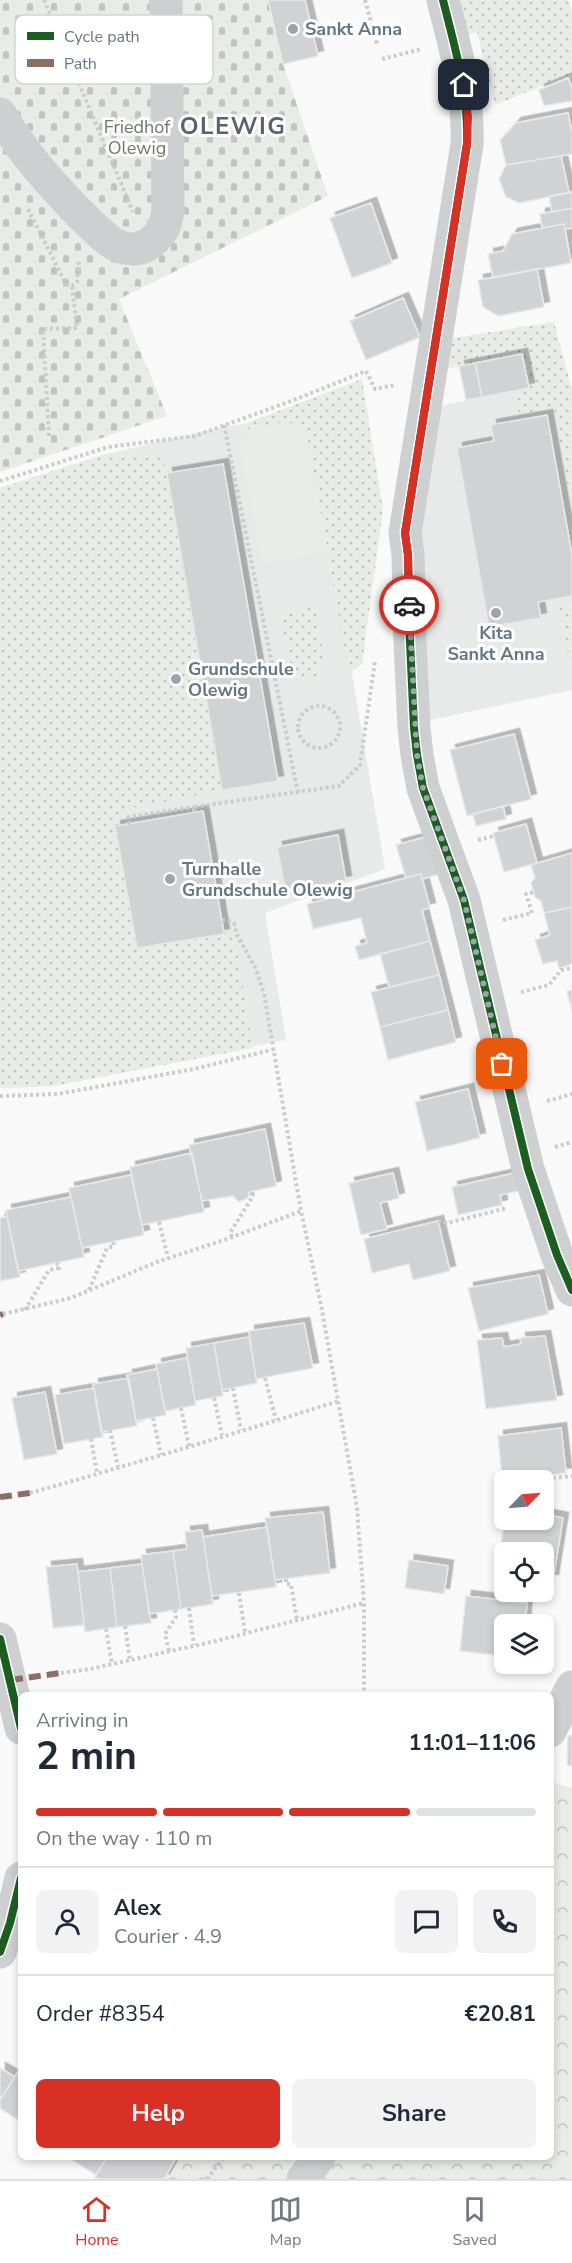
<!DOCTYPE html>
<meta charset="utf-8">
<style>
:root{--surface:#fff;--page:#f2f2f3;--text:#1f2937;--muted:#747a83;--line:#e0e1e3;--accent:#d93025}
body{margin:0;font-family:"Nunito Sans",sans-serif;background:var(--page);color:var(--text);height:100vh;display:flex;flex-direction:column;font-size:22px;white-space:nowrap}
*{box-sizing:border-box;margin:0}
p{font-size:20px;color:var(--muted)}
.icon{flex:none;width:33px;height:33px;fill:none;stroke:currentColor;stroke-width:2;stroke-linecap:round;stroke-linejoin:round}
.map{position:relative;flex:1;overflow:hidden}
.details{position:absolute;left:18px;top:1692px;width:536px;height:468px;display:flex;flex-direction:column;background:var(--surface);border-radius:9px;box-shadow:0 3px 9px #0003}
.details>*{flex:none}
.needle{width:39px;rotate:65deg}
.buttons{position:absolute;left:494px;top:1470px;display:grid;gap:12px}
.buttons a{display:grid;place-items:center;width:60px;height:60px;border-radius:9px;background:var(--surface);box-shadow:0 3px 9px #0003;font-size:30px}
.pin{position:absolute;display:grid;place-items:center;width:51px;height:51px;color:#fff;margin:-26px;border-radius:12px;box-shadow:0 3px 9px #0006}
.courier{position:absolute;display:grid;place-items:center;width:60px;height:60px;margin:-30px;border:4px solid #d93025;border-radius:50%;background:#fff;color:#222;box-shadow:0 2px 8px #0007}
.overview em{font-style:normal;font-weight:700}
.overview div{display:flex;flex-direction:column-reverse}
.overview{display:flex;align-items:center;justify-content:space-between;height:102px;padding:0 18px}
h1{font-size:39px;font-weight:700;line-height:45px}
.bar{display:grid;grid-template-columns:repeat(4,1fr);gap:9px 6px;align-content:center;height:72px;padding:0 18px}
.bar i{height:8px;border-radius:4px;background:var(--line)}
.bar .on{background:var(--accent)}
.bar p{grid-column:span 4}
.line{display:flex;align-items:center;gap:15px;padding:0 18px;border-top:2px solid var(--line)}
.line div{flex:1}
.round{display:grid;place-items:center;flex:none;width:63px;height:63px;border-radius:9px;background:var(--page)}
.primary-button{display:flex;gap:12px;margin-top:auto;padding:12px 18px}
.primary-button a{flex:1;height:69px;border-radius:9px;background:var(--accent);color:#fff;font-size:24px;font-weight:700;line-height:69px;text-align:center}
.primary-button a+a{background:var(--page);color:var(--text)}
.tabs{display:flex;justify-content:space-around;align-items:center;height:84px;border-top:2px solid var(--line);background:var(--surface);font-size:16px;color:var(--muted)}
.tabs a{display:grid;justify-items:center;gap:3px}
.tabs .on{color:var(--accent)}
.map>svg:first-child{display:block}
</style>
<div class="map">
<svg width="572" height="2179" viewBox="0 0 572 2179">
<defs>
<pattern id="green-dots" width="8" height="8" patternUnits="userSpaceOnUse" patternTransform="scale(1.5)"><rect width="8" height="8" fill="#e8ebe6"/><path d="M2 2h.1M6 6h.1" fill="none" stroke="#c0c3c0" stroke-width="1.8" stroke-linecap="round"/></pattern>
<pattern id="forest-crowns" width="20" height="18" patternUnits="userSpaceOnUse" patternTransform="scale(1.5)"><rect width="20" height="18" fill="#e8ebe6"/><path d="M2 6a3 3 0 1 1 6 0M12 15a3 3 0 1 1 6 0" fill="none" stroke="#c0c3c0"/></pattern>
<pattern id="cemetery-stones" width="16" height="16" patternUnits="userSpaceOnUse" patternTransform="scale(1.5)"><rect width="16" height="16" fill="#e8ebe6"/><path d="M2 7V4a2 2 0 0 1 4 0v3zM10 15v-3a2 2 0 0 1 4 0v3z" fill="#c0c3c0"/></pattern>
<filter id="shadow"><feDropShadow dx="5.5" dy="-5.5" stdDeviation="0" flood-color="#0004"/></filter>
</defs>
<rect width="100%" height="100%" fill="#f9f9f9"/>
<path fill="#e8e9e9" d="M529 388 572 415V690L426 721 415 536 439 406Z
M308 412 385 869 265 913 286 1040 53 1086 0 1088V488L103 455 205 431Z"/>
<path fill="url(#green-dots)" d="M458 0H568L572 9V74L495 105 477 32 466 35Z
M554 322 572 390V512L554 408 519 414 514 391 528 388 459 366 443 370 447 339Z
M362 379 383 509 362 664 349 674 306 429C286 416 262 428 240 431L239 426Z
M103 455H162L167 473 222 790 120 810 122 825 115 826 137 948 234 932 253 1048 53 1086 0 1088V488Z
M572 604V659L569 660 559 606Z
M315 607 324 658 317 660 321 677 293 680 280 613Z"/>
<path fill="url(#forest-crowns)" d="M551 1782 572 1788V2179H162L165 2157H550Z"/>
<path fill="url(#cemetery-stones)" d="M0 0H268L283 64 328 196 119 299 167 416 0 472Z"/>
<path fill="#e8ebe6" d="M282 422 298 424 306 428 328 551 262 565 238 440 249 438 247 430Z"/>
<path fill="#d0d2d3" stroke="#e8e8e8" stroke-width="1.5" filter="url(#shadow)" d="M268 0H305L318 56 283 64Z
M568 78 572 88V101L544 106 539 90Z
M568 113 572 133V154L506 165 500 140 516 123Z
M561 156 569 193 519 203 506 197 499 179 506 165Z
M572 192V208L552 212 549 196Z
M371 203 392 263 352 278 330 218Z
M572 208V228L565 229 564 224 542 228 540 214Z
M564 224 571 263 493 278 488 254 503 251 512 234Z
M537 269 544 307 498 316 483 307 478 280Z
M403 298 420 337 366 360 350 321Z
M522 354 529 388 482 397 475 363Z
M475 363 482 397 466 400 459 366Z
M547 415 572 555V596L538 602 541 618 489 627 457 448 494 441 491 425Z
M223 464 278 781 222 790 167 473Z
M514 734 531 799 467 816 450 750Z
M503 806 506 819 476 826 473 814Z
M203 811 224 934 137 948 115 826Z
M526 824 537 863 504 872 493 833Z
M338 835 346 881 286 892 277 847Z
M430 836 440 874 422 879 421 874 406 878 396 845Z
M572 853V907L544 913 541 901 535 897 531 883 535 878 531 865Z
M421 874 430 908 422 910 430 941 359 960 355 946 367 943 361 918 313 929 307 904Z
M572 907V964L559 968 557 961 543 964 535 940 550 935 544 913Z
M430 941 439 975 389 987 380 954Z
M439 975 448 1010 380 1027 371 992Z
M572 990V1012L567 991Z
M448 1010 456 1042 388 1060 380 1027Z
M468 1089 480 1138 427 1151 415 1102Z
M265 1129 276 1186 249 1192 248 1198 239 1202 233 1196 202 1201 189 1145Z
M192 1153 204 1212 142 1225 130 1167Z
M393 1173 399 1198 380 1203 387 1229 361 1235 349 1183Z
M515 1173 519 1191 500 1195 502 1205 458 1215 452 1187Z
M131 1175 144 1235 82 1248 69 1188Z
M71 1197 84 1257 18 1271 6 1210Z
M7 1217 20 1277 0 1281V1218Z
M438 1221 450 1271 413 1280 409 1264 372 1273 364 1239Z
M539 1275 548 1314 479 1331 468 1288Z
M304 1323 313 1368 256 1379 249 1331Z
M545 1336 557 1400 486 1409 477 1340 502 1338 504 1347 521 1344 520 1338Z
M249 1337 257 1383 222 1390 214 1343Z
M214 1343 223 1396 195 1401 186 1348Z
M187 1358 196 1405 165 1411 156 1364Z
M157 1369 166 1415 136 1421 127 1375Z
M129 1378 137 1426 101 1432 93 1384Z
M94 1388 103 1437 64 1444 55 1395Z
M45 1392 57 1454 24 1460 12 1398Z
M561 1428 566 1473 535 1477V1480H504L503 1487 498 1436Z
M323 1512 330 1573 275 1580 265 1518Z
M543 1514 563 1518 553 1580 543 1578V1552H504V1579L495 1578 505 1520H543Z
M267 1527 276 1587 212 1596 203 1537Z
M202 1530 213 1604 181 1609 173 1551 187 1549 185 1532Z
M173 1551 181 1609 149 1614 141 1555Z
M409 1560 448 1566 444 1594 405 1588Z
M77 1564 84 1625 53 1628 46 1567Z
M142 1564 151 1623 117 1627 110 1568Z
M110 1568 117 1627 85 1632 78 1572Z
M466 1596 527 1603 525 1624H504V1656L460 1651Z
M568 1736H572V1766L567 1765Z
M21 2067V2122L0 2108V2100Z
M0 2068 15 2077 0 2100Z
M67 2157H107L96 2175Z
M107 2157H174L176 2158 164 2179H99L95 2177Z"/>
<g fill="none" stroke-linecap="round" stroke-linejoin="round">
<path stroke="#cbcccd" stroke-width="4" stroke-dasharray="3 3" stroke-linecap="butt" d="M44 0 133 212
M365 0 377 44
M382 59 422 49
M70 63 133 38
M28 209 66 284 72 286 77 282 79 260
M224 425 298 793
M49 436 43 329 77 328 72 286
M0 481 108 447 195 436 294 400 366 371 375 389 394 385
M298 727a21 21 0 1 1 42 0a21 21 0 1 1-42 0Z
M194 812V807L339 786 360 765 375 661
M129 824 128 817 194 807
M478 840 494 836
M222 920 234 923 237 935 256 969 264 994 301 1211 321 1305 357 1508 364 1603V1695
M503 920 532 913 526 894 534 892
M521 992 549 985 561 970 572 968
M0 1096 58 1094 194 1069 275 1049
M547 1101 572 1094
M555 1147 572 1142
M438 1221 447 1223 507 1208
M159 1222 168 1258
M232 1237 230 1233 253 1196 252 1191
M89 1290 107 1248 114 1246 113 1241
M25 1310 49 1270 59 1268 57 1263
M3 1314 71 1298 157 1262 227 1239 301 1211
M265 1378 276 1420
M233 1388 241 1430
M214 1398 222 1435
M181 1408 189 1446
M153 1418 161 1455
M110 1430 118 1467
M91 1439 97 1473
M535 1480 572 1476
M30 1493C133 1464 236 1433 339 1401
M286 1579V1584H291L297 1620
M239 1593 245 1633
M189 1608 194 1645
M125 1626 130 1660
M106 1629 112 1664
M169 1651 165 1634 176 1617 175 1610
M61 1673 90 1669 216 1641 364 1603
M207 2179 224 2157"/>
<path stroke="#cecfd0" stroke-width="33" d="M443 0C455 48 469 94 467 144L405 533 408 555 410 642 414 728 417 755 423 788 464 900 528 1169 557 1255 572 1290
M0 114C22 152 50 183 80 214 91 224 102 237 114 244 125 250 140 251 149 244 162 234 166 226 168 210L166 0
M0 1639 21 1728
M550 1731 572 1687
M0 1952 10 1923 21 1878
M303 2179 319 2157"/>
<path stroke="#8d6e63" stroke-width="6" stroke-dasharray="12 6" stroke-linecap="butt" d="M0 1315 3 1314
M0 1497 30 1493
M11 1680 61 1673"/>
<defs>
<path id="cycleway" d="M443 0C455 48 469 94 467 144L405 533 408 555 410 642 414 728 417 755 423 788 464 900 528 1169 557 1255 572 1290
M0 1639 21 1728
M0 1952 10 1923 21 1878"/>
</defs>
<use href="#cycleway" stroke="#fff" stroke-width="11"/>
<use href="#cycleway" stroke="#1b5e20" stroke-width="8"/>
</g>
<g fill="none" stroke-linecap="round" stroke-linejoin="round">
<path stroke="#99a4ac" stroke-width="6" stroke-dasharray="0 10.8" d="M409 605 417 755 423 788 464 900 502 1064"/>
<path stroke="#d93025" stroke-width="8" d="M409 605 408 555 405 533 467 144 468 117 464 85"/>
</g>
<g fill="#99a4ac" stroke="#fff" stroke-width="2">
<circle cx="293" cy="29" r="6"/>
<circle cx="496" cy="613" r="6"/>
<circle cx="176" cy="679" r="6"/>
<circle cx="170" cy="879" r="6"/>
</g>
<g text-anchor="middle" stroke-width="6" stroke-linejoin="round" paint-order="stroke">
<g font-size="18" font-weight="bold" fill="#657683" stroke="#fff" text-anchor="start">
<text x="305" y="35">Sankt Anna</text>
<text x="496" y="639" text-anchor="middle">Kita<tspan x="496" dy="21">Sankt Anna</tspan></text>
<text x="188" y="675">Grundschule<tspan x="188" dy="21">Olewig</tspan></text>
<text x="182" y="875">Turnhalle<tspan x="182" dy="21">Grundschule Olewig</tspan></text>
</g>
<g font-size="18" fill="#687a64" stroke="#fff">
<text x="137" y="133">Friedhof<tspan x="137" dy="21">Olewig</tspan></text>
</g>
<g font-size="24" font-weight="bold" letter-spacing="1.5" fill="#57646e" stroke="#fff">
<text x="233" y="134">OLEWIG</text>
</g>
</g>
<rect x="15" y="15" width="198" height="69" rx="9" fill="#fff" stroke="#d1d6da" stroke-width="1.5"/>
<rect x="27" y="32" width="27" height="8" fill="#1b5e20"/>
<rect x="27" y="59" width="27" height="8" fill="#8d6e63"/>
<g font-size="16" fill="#657683">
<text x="64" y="42">Cycle path</text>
<text x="64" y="69">Path</text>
</g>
</svg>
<div class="buttons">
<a><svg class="needle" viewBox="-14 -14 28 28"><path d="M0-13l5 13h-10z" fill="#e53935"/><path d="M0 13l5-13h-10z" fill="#747a83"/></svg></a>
<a><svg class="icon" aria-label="locate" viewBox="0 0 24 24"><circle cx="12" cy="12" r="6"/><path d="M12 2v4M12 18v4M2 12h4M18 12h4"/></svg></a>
<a><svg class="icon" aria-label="layers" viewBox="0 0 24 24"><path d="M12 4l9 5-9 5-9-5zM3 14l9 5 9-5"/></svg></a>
</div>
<div class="pin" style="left:502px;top:1064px;background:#ea580c"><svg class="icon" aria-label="bag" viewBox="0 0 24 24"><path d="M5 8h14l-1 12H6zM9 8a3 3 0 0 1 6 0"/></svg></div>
<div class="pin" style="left:464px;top:85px;background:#1f2937"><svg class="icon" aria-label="home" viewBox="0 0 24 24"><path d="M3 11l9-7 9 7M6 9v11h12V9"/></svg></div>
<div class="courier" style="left:409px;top:605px"><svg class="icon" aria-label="car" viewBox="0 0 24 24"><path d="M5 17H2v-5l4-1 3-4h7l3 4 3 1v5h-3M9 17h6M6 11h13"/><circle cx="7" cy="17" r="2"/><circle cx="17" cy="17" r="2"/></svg></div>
<section class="details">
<div class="overview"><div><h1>2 min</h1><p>Arriving in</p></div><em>11:01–11:06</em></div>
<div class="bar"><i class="on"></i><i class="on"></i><i class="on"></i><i></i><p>On the way · 110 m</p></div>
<div class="line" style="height:108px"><a class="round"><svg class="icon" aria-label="person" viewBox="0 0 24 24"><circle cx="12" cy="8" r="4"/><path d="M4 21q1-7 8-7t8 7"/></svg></a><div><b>Alex</b><p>Courier · 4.9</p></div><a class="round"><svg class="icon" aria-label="chat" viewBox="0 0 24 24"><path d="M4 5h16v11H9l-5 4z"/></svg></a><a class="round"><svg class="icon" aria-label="phone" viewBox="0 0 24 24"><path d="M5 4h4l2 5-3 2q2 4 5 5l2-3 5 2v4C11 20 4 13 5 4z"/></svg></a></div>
<div class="line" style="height:78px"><div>Order #8354</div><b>€20.81</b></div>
<div class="primary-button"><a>Help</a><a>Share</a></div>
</section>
</div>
<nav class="tabs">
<a class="on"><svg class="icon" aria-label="home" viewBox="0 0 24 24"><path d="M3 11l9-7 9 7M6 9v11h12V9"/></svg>Home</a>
<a><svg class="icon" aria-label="map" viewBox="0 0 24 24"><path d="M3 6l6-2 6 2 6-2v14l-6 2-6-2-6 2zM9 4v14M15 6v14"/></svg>Map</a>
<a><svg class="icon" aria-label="saved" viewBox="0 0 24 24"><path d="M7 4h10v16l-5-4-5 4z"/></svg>Saved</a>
</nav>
